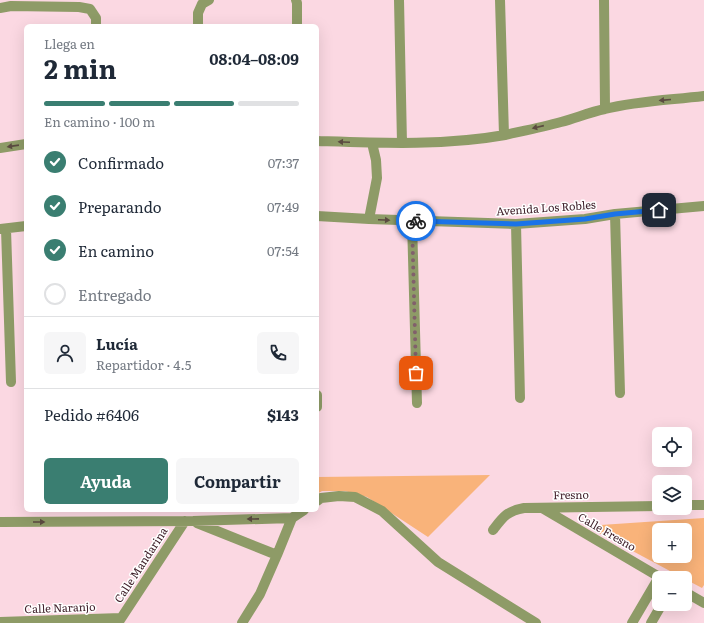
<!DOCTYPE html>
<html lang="es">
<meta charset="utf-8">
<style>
:root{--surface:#fff;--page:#f6f6f7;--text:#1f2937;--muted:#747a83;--line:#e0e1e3;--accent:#3a7e71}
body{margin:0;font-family:Literata,serif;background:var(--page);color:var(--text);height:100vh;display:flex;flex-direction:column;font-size:15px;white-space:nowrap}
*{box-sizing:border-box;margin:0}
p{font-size:13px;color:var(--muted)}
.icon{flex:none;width:22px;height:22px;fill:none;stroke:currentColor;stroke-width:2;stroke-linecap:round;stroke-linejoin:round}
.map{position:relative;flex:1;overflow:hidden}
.drawer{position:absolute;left:24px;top:24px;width:295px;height:488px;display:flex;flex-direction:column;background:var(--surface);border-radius:6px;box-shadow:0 4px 16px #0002}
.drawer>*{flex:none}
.controls{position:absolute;left:652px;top:427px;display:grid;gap:8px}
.controls a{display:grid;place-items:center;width:40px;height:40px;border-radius:6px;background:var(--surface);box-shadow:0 4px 16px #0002;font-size:20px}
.pin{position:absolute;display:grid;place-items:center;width:34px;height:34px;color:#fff;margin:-17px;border-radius:8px;box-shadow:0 2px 6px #0006}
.courier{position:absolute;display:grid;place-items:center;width:40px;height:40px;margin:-20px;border:3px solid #1a73e8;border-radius:50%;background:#fff;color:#222;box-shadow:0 1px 5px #0007}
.head em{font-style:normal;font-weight:700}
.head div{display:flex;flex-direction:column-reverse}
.head{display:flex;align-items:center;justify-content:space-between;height:68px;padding:0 20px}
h1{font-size:26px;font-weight:700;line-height:30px}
.bar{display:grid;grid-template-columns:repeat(4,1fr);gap:6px 4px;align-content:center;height:48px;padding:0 20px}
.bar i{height:5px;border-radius:3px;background:var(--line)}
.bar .on{background:var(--accent)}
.bar p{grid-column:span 4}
.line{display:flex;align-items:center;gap:10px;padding:0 20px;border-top:1px solid var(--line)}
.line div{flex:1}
.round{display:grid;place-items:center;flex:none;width:42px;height:42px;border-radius:6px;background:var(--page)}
ol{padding:0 20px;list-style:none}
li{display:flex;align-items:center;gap:12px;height:44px}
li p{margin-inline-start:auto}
li .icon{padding:4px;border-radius:50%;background:var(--accent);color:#fff;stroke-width:4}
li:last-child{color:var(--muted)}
li i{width:22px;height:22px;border:2px solid var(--line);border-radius:50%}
.button{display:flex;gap:8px;margin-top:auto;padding:8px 20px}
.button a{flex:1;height:46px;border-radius:6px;background:var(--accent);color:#fff;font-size:16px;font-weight:700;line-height:46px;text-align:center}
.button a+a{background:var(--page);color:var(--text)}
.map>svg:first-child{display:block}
</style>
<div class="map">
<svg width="704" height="623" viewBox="0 0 704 623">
<rect width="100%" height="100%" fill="#fbd8e2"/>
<path fill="#f9b37a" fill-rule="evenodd" d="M490 475 428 537 367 497 345 491H322L317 494V477Z
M704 518V585L702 588 685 579V578H683L586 526ZM659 530H685V556H659Z"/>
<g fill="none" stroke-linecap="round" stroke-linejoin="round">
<path stroke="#8e9b67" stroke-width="10" d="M296 0 297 3V26
M399 0 402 143
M500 0 504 135
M604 0 605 108
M0 8 11 6 79 7 90 9 96 18V26
M198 26V13L202 4 209 0
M317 141C378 143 444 146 505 135 523 131 543 127 561 122 576 118 590 112 605 109 637 101 671 100 704 96
M0 148 26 144
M615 214 620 393
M317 216 369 219 516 224 585 219 615 214 704 206
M369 219 377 178 376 160 372 143
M412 221 417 403
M516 224 520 398
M0 229 26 226
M6 229 11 382
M317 395V407
M317 501 321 498 339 496 355 497 382 511 438 562 536 623
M685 505H704
M542 508 661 578
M0 522 193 521 292 518
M197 523 277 555
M493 530C503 517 507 511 524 508L659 506
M685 592 704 603
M0 622 121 618
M118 623 185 521
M242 623 260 594 277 555 292 518 304 510
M632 623 659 577
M651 623 662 604"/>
</g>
<defs><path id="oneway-solid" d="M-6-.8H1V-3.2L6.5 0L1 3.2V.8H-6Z"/></defs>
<g fill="#5b4b40">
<use href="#oneway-solid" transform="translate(665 100) rotate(175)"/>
<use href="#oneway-solid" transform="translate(538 127) rotate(167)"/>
<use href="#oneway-solid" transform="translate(344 142) rotate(-178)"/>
<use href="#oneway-solid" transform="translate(13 146) rotate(172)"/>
<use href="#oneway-solid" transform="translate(384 220) rotate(2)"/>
<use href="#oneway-solid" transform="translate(253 519) rotate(179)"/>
<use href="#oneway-solid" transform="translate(39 522)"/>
</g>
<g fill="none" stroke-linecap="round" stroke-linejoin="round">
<path stroke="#81606b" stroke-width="4" stroke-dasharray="0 7.2" d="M416 221H412L416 373"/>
<path stroke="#1a73e8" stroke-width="5" d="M416 221 516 224 585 219 615 214 659 210"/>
</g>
<g text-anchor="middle" stroke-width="3" stroke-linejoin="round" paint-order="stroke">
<g font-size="11" fill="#40202b" stroke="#fff">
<text transform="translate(546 208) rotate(-4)" y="4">Avenida Los Robles</text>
<text transform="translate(571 495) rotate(-1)" y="4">Fresno</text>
<text transform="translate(607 532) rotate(30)" y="4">Calle Fresno</text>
<text transform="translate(141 565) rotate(-57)" y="4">Calle Mandarina</text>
<text transform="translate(60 608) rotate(-2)" y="4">Calle Naranjo</text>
</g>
</g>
</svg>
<div class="controls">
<a><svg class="icon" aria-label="locate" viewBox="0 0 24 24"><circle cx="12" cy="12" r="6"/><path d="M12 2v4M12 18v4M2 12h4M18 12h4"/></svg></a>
<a><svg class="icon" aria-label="layers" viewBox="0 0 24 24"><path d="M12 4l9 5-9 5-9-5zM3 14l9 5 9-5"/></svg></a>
<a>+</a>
<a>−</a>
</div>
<div class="pin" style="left:416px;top:373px;background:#ea580c"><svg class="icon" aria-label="bag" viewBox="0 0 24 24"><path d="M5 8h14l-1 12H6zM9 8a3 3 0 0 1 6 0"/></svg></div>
<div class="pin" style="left:659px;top:210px;background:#1f2937"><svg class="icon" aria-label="home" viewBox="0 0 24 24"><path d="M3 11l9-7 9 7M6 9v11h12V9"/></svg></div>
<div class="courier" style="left:416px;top:221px"><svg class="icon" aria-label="bike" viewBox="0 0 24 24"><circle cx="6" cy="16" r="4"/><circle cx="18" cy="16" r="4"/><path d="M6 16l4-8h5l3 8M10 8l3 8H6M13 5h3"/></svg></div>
<section class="drawer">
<div class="head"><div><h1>2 min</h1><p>Llega en</p></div><em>08:04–08:09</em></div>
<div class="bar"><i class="on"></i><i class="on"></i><i class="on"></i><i></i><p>En camino · 100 m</p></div>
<ol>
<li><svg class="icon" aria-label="check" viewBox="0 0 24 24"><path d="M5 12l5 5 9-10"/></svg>Confirmado<p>07:37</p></li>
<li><svg class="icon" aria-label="check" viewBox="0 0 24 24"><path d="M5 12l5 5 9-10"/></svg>Preparando<p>07:49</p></li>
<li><svg class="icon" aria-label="check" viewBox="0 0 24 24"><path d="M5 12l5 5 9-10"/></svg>En camino<p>07:54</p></li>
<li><i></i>Entregado</li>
</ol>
<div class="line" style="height:72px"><a class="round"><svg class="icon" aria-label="person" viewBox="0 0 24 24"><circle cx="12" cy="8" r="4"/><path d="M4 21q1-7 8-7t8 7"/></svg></a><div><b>Lucía</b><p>Repartidor · 4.5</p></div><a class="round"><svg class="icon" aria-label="phone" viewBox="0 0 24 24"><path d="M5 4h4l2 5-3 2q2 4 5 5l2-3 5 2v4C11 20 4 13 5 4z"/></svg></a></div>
<div class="line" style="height:52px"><div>Pedido #6406</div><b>$143</b></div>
<div class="button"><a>Ayuda</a><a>Compartir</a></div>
</section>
</div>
